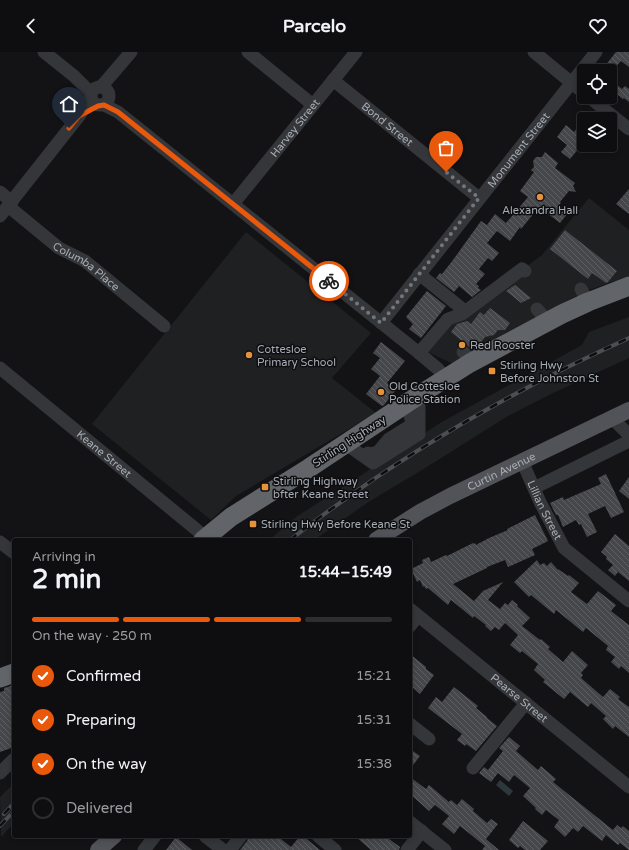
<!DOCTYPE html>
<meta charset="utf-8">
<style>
:root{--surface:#0e0e10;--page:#1c1c1e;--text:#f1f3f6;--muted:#9b9c9f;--line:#2e2e30;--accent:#ea580c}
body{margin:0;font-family:"Varela Round",sans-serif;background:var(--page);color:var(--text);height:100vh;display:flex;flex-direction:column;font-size:15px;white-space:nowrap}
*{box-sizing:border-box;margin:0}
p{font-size:13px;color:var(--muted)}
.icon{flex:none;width:22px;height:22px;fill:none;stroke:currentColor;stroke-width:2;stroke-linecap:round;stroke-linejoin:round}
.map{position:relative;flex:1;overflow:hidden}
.side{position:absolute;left:12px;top:486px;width:400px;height:300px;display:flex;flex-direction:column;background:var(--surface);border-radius:4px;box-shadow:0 2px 6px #0003,0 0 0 1px var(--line)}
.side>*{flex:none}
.fabs{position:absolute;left:577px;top:12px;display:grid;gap:8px}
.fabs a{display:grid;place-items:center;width:40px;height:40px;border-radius:4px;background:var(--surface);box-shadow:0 2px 6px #0003,0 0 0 1px var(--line);font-size:20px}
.pin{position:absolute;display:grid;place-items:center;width:34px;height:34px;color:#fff;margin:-41px -17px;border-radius:50% 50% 50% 0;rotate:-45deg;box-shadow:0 0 4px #0007}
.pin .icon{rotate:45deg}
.courier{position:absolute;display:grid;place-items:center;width:40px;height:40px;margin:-20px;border:3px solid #ea580c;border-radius:50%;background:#fff;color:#222;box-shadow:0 1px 5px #0007}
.head em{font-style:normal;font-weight:700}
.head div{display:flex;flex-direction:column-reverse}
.head{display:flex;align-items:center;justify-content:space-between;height:68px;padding:0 20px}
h1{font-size:26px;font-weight:700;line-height:30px}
.bar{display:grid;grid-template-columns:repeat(4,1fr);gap:6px 4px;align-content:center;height:48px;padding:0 20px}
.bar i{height:5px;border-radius:3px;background:var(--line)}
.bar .selected{background:var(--accent)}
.bar p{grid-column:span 4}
ol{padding:0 20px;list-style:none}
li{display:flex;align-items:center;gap:12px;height:44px}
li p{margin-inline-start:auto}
li .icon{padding:4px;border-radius:50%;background:var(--accent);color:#fff;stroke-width:4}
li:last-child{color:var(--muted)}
li i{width:22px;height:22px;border:2px solid var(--line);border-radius:50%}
header{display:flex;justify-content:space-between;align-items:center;height:52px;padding:0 20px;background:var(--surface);font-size:18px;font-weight:700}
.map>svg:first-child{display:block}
</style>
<header><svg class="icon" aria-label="back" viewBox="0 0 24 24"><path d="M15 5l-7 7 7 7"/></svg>Parcelo<svg class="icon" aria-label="heart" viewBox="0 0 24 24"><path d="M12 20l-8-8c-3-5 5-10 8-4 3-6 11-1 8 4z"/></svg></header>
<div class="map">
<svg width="629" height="798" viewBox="0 0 629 798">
<defs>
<pattern id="building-back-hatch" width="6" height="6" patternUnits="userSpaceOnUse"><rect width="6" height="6" fill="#45474a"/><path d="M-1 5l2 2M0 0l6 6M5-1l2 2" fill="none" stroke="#5d5f62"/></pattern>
</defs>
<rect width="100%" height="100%" fill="#131315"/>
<path fill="#1f2022" d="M589 146 629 178V224L586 239 509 279 453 312 418 295 542 203Z
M246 180 371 281 332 326 376 361 236 444 211 468 92 372Z
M629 265V306L553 341 508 364 422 418 370 449 314 488H269L296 465 360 424 440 371 582 293 589 280Z
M14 731V771L1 785 0 745Z"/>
<path fill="#2e383c" d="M500 728 513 739 509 744 496 733Z"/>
<path fill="url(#building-back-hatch)" d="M616 0H629V15L621 9 612 19H601Z
M610 27 622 37 625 34 629 37V50L624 46 623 47 610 36Z
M584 67V90L570 107 561 100 567 93 557 85 566 73 574 80Z
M545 100 558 111 555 116 575 131 573 134 576 140 569 139 560 150 561 151 559 153 568 161 560 171 539 155 521 177 520 175 510 189 497 179 487 191 499 201 492 209 488 206 479 217 485 222 476 232 479 234 478 236 481 238 472 245 459 234 454 240 436 226 440 221 442 222 453 208 481 169 487 173 495 162 506 171 528 145 520 139 534 120 531 118 534 115 533 109 536 105H542Z
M629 137V162L616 152Z
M565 178 617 219 608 230 606 231 592 221 588 227 550 197Z
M515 233 531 246 521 251 506 239Z
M427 239 446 254 421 286 409 277 413 272 406 265Z
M490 256 510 271 505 278H498L494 283 485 285 478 294 475 295 472 297 451 280 457 272 467 269 471 272 480 260 484 263Z
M381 290 405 309 387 331 396 338 384 353 382 354 366 342 380 324 371 317 380 306 373 301Z
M606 422 624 460 611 466 605 454 588 462 597 480 587 485 581 472 579 473 576 468 563 475 558 463H556L550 451 563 445 564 448 601 432 598 426Z
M629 425V447L619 439Z
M535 463 548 489 532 497 535 503 508 515 505 508 487 515V516L453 532 474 549 483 539 503 530 488 548 500 557 505 551 508 553 512 548 518 553 517 554 530 566 522 574 540 588 541 587 550 595 548 597 563 610 572 599 588 613 581 621 583 623 581 626 603 645 610 637 620 645 618 647 629 655V685L615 674 613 677 603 667 606 664 591 651 588 655 570 640 564 647 543 630 545 628 534 618 538 612 522 599 520 601 510 593 518 583 505 571 499 578 495 575 491 579 485 574 486 573 474 564 473 566 451 548 448 553 428 536 426 537 424 534 423 535 420 528 417 530 411 517 423 511 422 508 429 505 431 510 446 503 447 504 473 491 474 492 475 491 476 493 489 486 508 478 507 477Z
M615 482 629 494V529L618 520 615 524 608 518 613 513 606 507 607 505 601 500Z
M537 508 540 513 544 511 547 514 551 510 558 518V517L568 524 569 523 579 531 571 540 587 552 598 539 616 553 611 559 629 573V621L621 614 619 617 611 610 615 605 606 598 608 594 586 576 583 580 556 558 554 562 531 543 529 545 514 530Z
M410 602 426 615V617L434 623 420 642 410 633Z
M14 633V695L0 700V640L4 639V636Z
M454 635 478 654 476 656 487 665V666L497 674 476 699 466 692 465 694 457 688 462 682 428 656 436 645 442 650Z
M509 685 520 694 516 699 538 718 541 714 556 727 553 730 613 778 617 773 621 776 623 774 629 779V798L620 791 618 793 606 783 602 789 583 774 578 780 573 776 565 785 554 775 559 768 546 758 542 763 535 757 536 756 523 744 530 736 514 723 509 730 498 721 491 730 479 721 484 715 488 718 503 699 499 696Z
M410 697 420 704 410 717Z
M410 725 426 737 429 733 449 750 451 748 457 753 462 747 474 757 473 759 487 771 491 767 498 772 486 787 499 798H482L485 794 460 774 454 782 442 772 449 764 435 753 429 759 410 742Z
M523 769 548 789 540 798H525L520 794 518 796 509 788Z
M249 784H277L291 795 300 784H303L320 798H240L247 789Z
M355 784H385L400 795 399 798H371Z
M176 785 192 798H166Z"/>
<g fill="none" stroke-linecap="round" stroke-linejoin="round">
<g stroke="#353639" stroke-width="13">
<path d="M44 0 74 24 91 41"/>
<path d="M248 0 313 53"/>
<path d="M534 0 584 41"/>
<path id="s1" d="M333 28 479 146"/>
<circle cx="100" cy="44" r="9"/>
<path d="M101 35 131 0"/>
<path d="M589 45 629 77"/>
<path d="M104 53 118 60 419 301 438 317 446 326"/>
<path d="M0 140 12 150"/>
<path id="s2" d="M233 152 356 0"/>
<path id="s3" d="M8 154 59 196 85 209 164 274"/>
<path d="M0 164 79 64 90 46"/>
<path d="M419 222 465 259"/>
<path d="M581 237 588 250"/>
<path d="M537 257 548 270"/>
<path id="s4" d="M381 271 596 0"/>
<path d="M463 300 468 304 470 311"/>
<path d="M419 301 448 267 462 262 522 217 525 219"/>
<path id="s5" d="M0 316 209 488"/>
<path d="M612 366 629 383"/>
<path d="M353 397 373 411 419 382V354L416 345"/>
<path d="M368 401 370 402 378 400 389 387 413 372 409 361"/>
<path id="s6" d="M522 409 540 450 564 496 629 549"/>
<path d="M534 436 629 389"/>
<path d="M0 490 14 501"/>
<path id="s7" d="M410 557 629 735"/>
<path d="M410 574 418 564"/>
<path d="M410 672 429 687"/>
<path d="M473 716 526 651"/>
<path d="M0 721 14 707"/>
<path d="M410 770 445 798"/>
<path d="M205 784 223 798"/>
<path d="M318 784 335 798"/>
<path d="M144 798 155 784"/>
<path d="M230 798 241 784"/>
<path d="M407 798 422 779"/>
</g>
<g stroke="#515358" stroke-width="16">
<path id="s8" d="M376 488 420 460 450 444 629 358"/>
<path d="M98 798 114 784"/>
</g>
<path stroke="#61656a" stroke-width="19" d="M203 488 231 465 309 416 416 345 470 311 562 262 588 250 629 234
M0 626 14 621"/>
<defs>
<path id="rail" d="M290 488C394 407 509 340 629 286
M4 762 14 751
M0 774 14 759"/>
</defs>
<use href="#rail" stroke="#4c4e52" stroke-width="4"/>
<use href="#rail" stroke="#0e0e10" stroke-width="2.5" stroke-dasharray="8" stroke-linecap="butt"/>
</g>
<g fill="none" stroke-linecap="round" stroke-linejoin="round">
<path stroke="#73767c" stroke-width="4" stroke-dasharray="0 7.2" d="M329 229 381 271 479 146 446 120"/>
<path stroke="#ea580c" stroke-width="5" d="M69 76 79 64 98 54 104 53 118 60 329 229"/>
</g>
<g fill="#e4933c" stroke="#0e0e10" stroke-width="1.5">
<circle cx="540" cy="145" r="4"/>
<circle cx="462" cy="293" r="4"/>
<circle cx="249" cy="303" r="4"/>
<rect x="488" y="315" width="8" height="8" rx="2"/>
<circle cx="381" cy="340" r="4"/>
<rect x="261" y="431" width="8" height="8" rx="2"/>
<rect x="249" y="468" width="8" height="8" rx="2"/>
</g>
<g text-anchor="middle" stroke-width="3" stroke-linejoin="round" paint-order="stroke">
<g font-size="11" fill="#a6acb4" stroke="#0e0e10">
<text dy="4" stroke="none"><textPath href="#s1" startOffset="70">Bond Street</textPath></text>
<text dy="4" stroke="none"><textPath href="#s2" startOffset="98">Harvey Street</textPath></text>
<text dy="4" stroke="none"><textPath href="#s4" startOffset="221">Monument Street</textPath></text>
<text dy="4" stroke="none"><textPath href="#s3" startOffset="99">Columba Place</textPath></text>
<text transform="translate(349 389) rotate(-33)" y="4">Stirling Highway</text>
<text dy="4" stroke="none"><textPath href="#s5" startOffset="135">Keane Street</textPath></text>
<text dy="4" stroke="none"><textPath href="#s8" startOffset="143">Curtin Avenue</textPath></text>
<text dy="4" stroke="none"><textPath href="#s6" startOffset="54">Lillian Street</textPath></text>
<text dy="4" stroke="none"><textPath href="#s7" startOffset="141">Pearse Street</textPath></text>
</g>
<g font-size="11" fill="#a6acb4" stroke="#0e0e10" text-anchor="start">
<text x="540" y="162" text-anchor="middle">Alexandra Hall</text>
<text x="470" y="297">Red Rooster</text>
<text x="257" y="301">Cottesloe<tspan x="257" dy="13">Primary School</tspan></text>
<text x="500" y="317">Stirling Hwy<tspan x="500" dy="13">Before Johnston St</tspan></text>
<text x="389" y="338">Old Cottesloe<tspan x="389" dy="13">Police Station</tspan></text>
<text x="273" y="433">Stirling Highway<tspan x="273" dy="13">bfter Keane Street</tspan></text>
<text x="261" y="476">Stirling Hwy Before Keane St</text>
</g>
</g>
</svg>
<div class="fabs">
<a><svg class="icon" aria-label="locate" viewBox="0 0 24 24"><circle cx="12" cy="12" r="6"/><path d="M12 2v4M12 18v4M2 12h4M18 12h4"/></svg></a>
<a><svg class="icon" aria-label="layers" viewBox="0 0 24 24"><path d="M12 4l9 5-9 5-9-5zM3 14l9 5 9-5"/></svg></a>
</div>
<div class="pin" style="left:446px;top:120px;background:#ea580c"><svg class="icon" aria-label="bag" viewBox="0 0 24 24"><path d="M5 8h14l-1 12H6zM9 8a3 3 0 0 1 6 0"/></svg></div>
<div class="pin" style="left:69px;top:76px;background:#1f2937"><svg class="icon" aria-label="home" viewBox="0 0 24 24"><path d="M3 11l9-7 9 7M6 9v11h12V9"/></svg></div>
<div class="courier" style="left:329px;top:229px"><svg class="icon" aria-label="bike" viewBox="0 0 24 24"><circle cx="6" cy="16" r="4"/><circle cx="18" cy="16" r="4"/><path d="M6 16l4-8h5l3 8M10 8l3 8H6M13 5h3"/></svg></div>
<section class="side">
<div class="head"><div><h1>2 min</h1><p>Arriving in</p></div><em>15:44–15:49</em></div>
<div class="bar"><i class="selected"></i><i class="selected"></i><i class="selected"></i><i></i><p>On the way · 250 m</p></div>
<ol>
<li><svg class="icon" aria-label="check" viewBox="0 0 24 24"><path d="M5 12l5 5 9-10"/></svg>Confirmed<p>15:21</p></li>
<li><svg class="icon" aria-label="check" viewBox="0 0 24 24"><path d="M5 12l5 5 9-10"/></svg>Preparing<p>15:31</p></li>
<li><svg class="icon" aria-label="check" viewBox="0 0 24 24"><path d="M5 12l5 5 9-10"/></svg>On the way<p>15:38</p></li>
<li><i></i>Delivered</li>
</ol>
</section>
</div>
